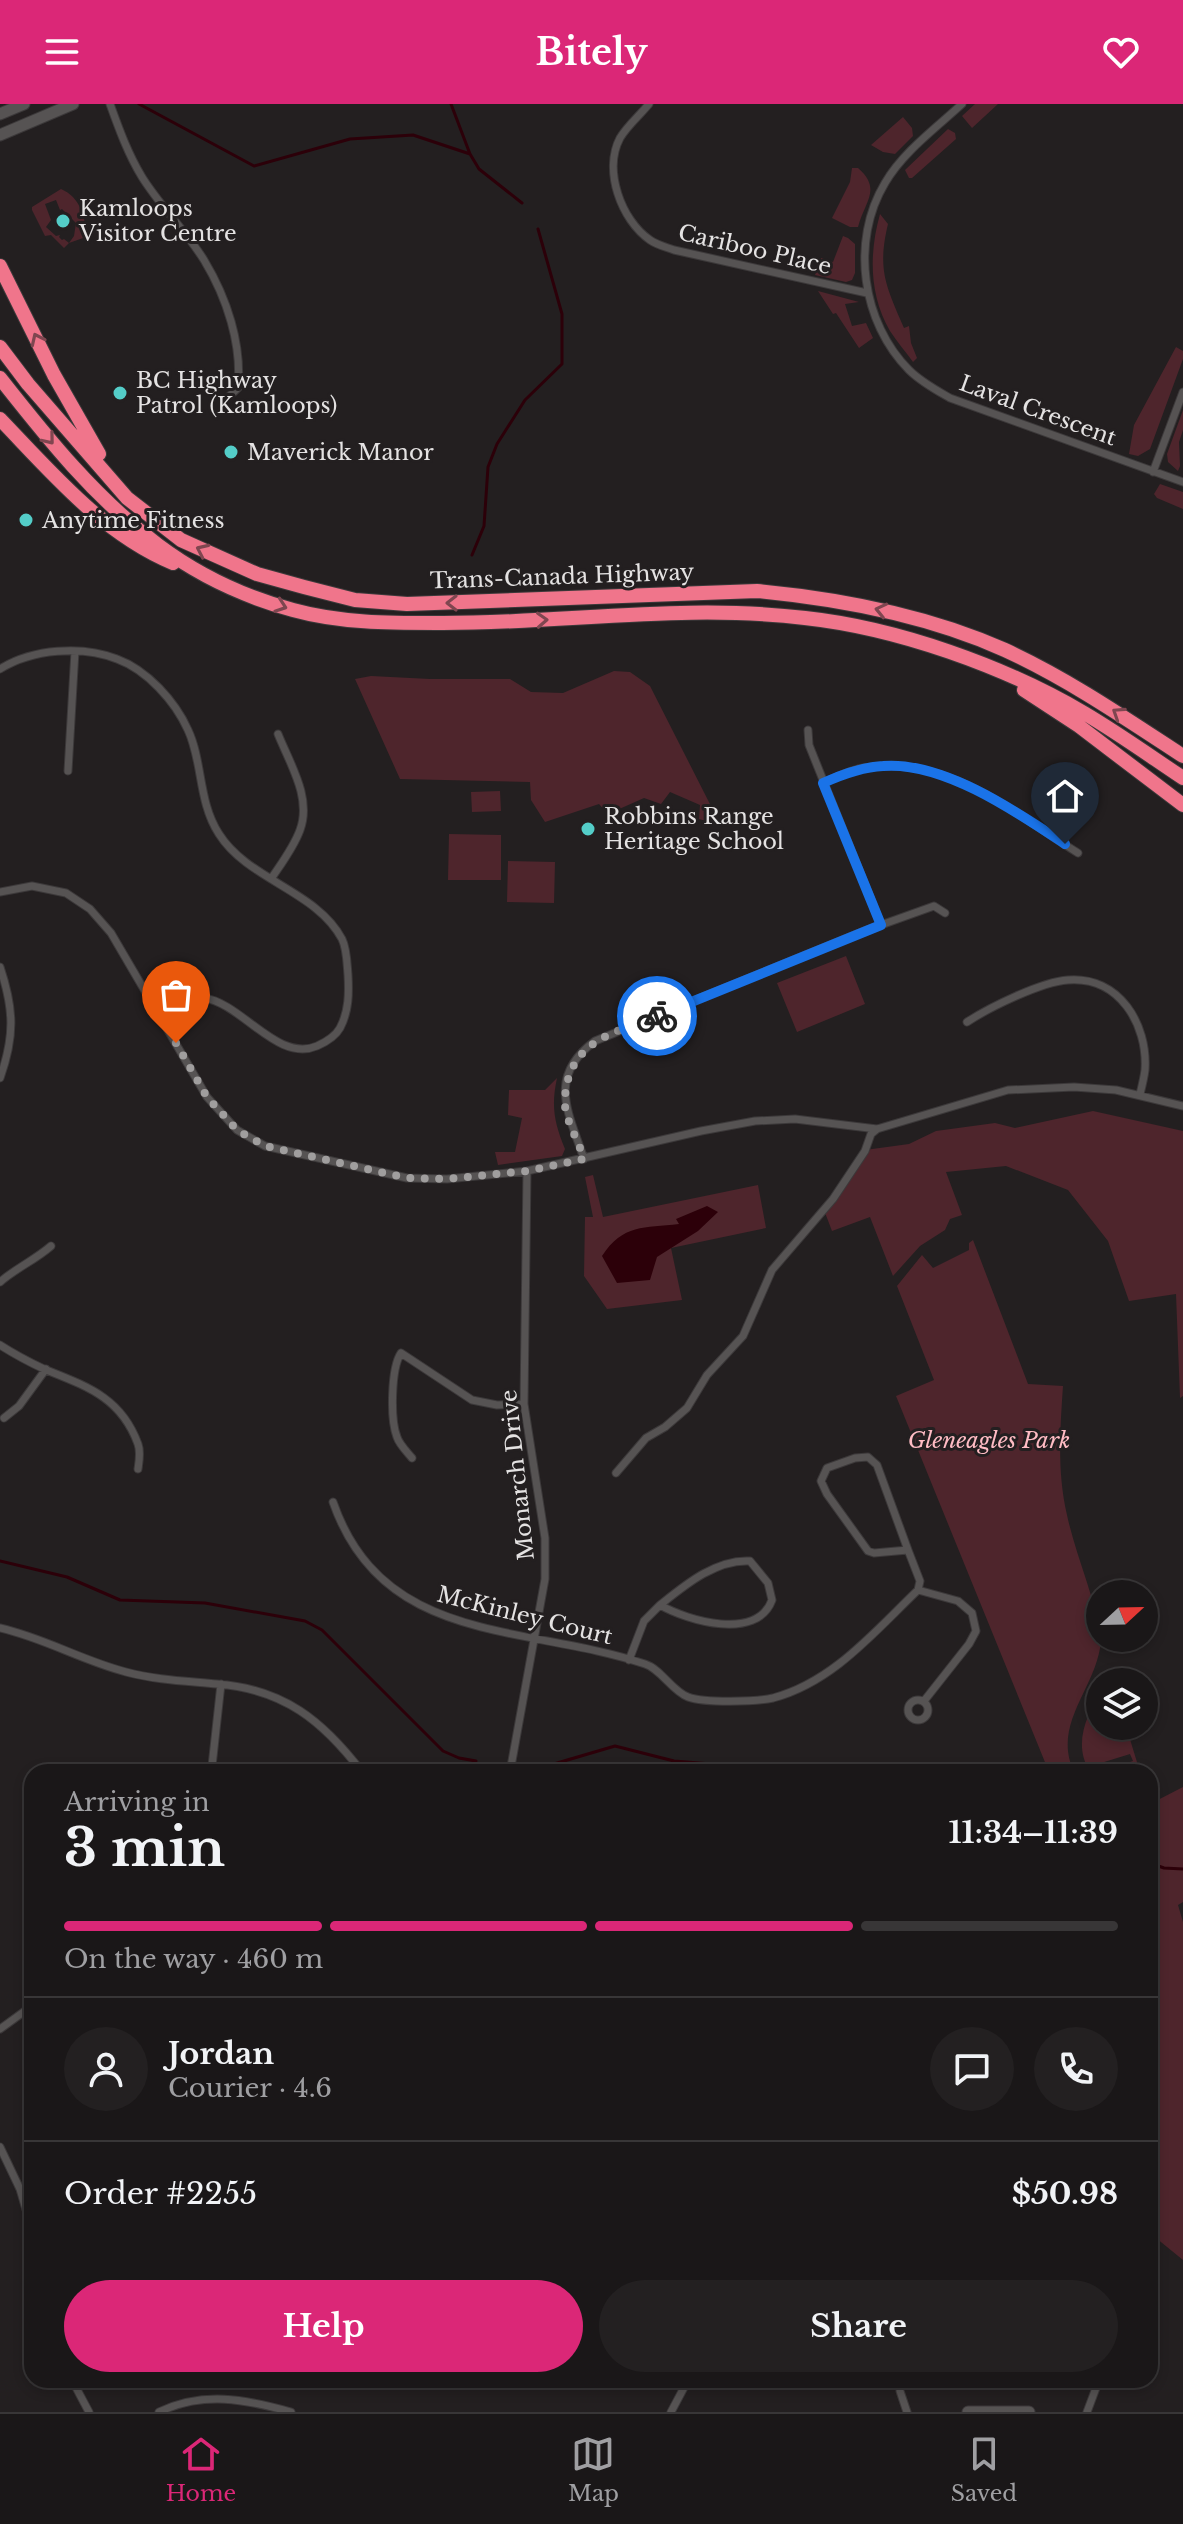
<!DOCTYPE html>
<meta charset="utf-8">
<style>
:root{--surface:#1a1718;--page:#232021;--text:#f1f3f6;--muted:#9f9fa2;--line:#383637;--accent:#db2777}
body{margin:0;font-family:"Libre Baskerville",serif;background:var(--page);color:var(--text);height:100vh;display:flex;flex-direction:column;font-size:30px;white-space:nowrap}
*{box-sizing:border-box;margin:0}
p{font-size:26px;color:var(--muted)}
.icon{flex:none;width:44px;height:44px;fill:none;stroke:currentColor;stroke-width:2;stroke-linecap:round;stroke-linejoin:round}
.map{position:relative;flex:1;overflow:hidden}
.drawer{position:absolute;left:24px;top:1660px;width:1134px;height:624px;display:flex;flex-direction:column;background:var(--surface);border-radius:24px;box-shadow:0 4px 12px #0003,0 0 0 2px var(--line)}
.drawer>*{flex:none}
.needle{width:52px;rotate:68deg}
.fabs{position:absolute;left:1086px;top:1476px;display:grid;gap:16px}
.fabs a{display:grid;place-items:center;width:72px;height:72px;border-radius:50%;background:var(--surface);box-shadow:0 4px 12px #0003,0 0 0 2px var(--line);font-size:40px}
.pin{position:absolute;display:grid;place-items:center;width:68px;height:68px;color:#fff;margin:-82px -34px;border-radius:50% 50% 50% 0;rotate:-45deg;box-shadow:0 0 8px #0007}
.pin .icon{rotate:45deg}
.courier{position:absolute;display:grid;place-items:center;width:80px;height:80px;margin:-40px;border:6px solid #1a73e8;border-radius:50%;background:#fff;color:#222;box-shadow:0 2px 10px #0007}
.summary em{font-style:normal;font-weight:700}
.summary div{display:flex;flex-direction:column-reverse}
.summary{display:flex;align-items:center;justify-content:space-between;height:136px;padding:0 40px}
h1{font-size:52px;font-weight:700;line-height:60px}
.bar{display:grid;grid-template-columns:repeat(4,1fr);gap:12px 8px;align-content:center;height:96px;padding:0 40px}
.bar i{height:10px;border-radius:6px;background:var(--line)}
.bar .selected{background:var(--accent)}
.bar p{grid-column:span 4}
.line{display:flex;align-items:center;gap:20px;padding:0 40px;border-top:2px solid var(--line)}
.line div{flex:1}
.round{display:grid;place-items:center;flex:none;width:84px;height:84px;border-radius:42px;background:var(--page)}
.button{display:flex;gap:16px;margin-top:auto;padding:16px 40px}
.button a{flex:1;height:92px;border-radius:48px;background:var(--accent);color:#fff;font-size:32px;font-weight:700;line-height:92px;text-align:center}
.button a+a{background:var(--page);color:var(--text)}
header{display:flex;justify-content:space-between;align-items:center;height:104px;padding:0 40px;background:var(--accent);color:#fff;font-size:36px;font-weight:700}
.dock{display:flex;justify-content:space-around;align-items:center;height:112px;border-top:2px solid var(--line);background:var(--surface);font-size:22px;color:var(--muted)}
.dock a{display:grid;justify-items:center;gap:4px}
.dock .selected{color:var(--accent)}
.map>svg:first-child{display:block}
</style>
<header><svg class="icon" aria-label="menu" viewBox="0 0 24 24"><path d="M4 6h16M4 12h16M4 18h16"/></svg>Bitely<svg class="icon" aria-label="heart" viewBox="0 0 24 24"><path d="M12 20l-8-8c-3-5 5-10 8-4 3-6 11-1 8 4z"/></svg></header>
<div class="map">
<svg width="1183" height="2308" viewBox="0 0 1183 2308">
<rect width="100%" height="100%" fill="#231f20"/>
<path fill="#4e252c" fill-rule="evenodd" d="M975 0H998L972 24 962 12Z
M903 13 912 24 913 32 895 50 883 48 871 41Z
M948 25 955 29 956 35 912 74H909L905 66Z
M852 64H858C882 85 865 97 858 123H850L832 114 850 78Z
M61 85C80 93 86 113 86 133L69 139 64 144 51 131 45 132 32 106V103ZM56 96 60 106 62 105 76 119 74 132 69 139 64 135 62 136 59 133 60 131 56 132 46 123 51 116 45 100Z
M880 110 888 120C877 166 886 182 904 224L909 222 911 239 917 254 913 258C906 248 897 238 890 227 869 191 869 149 880 110Z
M843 132 848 134 855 140V169L852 176 846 178 815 171 821 154 833 158Z
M818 187 859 198 845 200 852 222 866 219 873 234 859 244 836 209 833 210Z
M1176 243 1183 247V255L1150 345 1138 352 1129 350 1134 321Z
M1183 306V326L1179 338 1180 362 1178 367 1168 358 1167 350Z
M1160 380 1183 388V405L1157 394 1154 390Z
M614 567 630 568 650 582 714 708 706 717 699 715 700 701 670 688 661 700 644 694 608 710 599 700 545 718 531 696 530 678 400 675 355 575 371 572 430 575H510L531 588 563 589Z
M500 687 501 707 472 708 471 688Z
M449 730 501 731V776H448Z
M508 757 555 758 554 799 507 798Z
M846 852 865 900 797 928 777 879Z
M557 974C551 1002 554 1018 565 1045L562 1052 498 1061 495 1048H515L522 1014 508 1011 509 986H545Z
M1093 1007 1183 1027V1292L1180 1294 1176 1190 1129 1197 1108 1137 1068 1086 1006 1062 946 1068 962 1111 950 1115 945 1126 920 1142 893 1172 870 1113 832 1127 824 1106 865 1046 909 1040 936 1027 995 1019 1015 1024Z
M593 1071 603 1113 758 1081 766 1124 671 1144 682 1196 607 1205 584 1172 585 1113H593L585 1073Z
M973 1136 1028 1280 1063 1282C1060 1326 1057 1368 1067 1411 1076 1453 1096 1495 1101 1536 1098 1583 1051 1619 1074 1668H1049L896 1292 934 1276 897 1182 922 1151 933 1164 969 1146V1139Z
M1100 1584V1622H1133L1129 1632 1140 1668H1130L1127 1659 1133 1657 1130 1650 1101 1659 1100 1668H1090C1072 1638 1088 1613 1100 1584Z
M1183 1683V1798L1178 1801 1183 1818V2156L1156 2134 1150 2133V1700Z"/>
<path fill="#2c0009" d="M707 1102 718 1108 698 1127 657 1153 650 1176 617 1179 602 1152C623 1120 644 1124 679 1120L676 1115Z"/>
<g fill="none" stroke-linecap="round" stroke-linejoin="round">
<path stroke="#2c0009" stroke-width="3" d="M139 0 254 62 350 35 413 31 470 50
M451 0 470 50 479 65 522 99
M472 451 484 422 488 363 497 340 525 296 562 260V210L538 125
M0 1457 67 1473 120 1496 205 1499 305 1517 322 1526 443 1647 459 1654 476 1657
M547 1662 615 1642 674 1657 772 1665 779 1668
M1150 1759 1164 1764 1183 1765"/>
<defs>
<path id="minor" d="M110 0C119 25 128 50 142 73 160 102 186 127 204 156 227 194 242 240 238 284L222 299
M649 0C640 11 627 22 620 34 603 66 621 116 650 136 657 141 666 143 674 146L867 189
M962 0C936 24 903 48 885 79 850 137 862 219 909 266 921 278 936 286 950 294L1183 378
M1153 368 1183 288
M0 565C32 545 82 541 117 555 147 566 175 597 188 626 203 658 198 698 219 730 248 776 317 787 342 835 347 845 347 860 348 871 349 889 349 907 340 924 335 933 326 938 317 942 277 959 242 899 204 894 188 892 173 903 160 912
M808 626 809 641 881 821
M68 667 75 547
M823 679C834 674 846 668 858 665 941 647 1013 708 1078 749
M271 775C281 760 294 743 300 726 312 694 290 660 278 630
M0 788 32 782 66 789 90 805 111 829 207 993 237 1026 265 1042 407 1074 447 1075 527 1067 701 1027 755 1017 795 1015 877 1025 1008 986 1074 983 1116 986 1183 1002
M0 863C14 905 15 932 0 974
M967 918C990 903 1041 878 1068 876 1119 872 1148 920 1145 966 1144 974 1142 982 1140 990
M584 1055C569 1009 546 973 595 937L867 826 934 802 945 809
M0 1178C16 1164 35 1156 51 1142
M0 1241C14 1250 29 1258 44 1265 86 1282 121 1293 138 1340 141 1348 139 1358 138 1365
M4 1314 19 1302 46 1265
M868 1353 877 1361 908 1446 874 1449 868 1447 827 1390 821 1377 827 1364 855 1354Z
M412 1354C407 1348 399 1340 397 1333 390 1315 391 1264 401 1249L472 1296 497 1301 524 1300
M616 1369 646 1334 665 1323 687 1304 707 1271 743 1232 772 1166 833 1095 865 1047 871 1030 877 1025
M333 1398C383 1542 526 1520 645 1560 661 1565 672 1587 688 1593 704 1599 756 1598 773 1594 833 1578 874 1528 918 1486L920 1477 908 1446
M918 1486 958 1497 972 1509 976 1527 969 1540 924 1597
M0 1524C44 1534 83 1557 126 1568 156 1576 186 1577 217 1580 284 1585 323 1617 362 1668
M629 1556 644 1517 660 1501C688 1517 757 1537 772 1496L768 1479 750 1457C716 1455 685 1481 660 1501
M908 1606a10 10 0 1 1 20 0a10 10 0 1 1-20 0Z
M212 1662 221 1580
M510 1668 545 1475V1434L524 1300 527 1067
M0 1925 29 1904
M0 2043 20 2085 32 2126
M72 2276 89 2308
M900 2276V2287L907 2308
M159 2308C203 2287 245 2295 291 2308
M671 2308 688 2276
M1087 2308 1099 2276"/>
<path id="secondary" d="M0 10 24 0
M0 31 73 0
M968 2308H1029"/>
<path id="motorway" d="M0 162 54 271 99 350
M0 243 28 280 127 394 181 436 257 470 304 483 355 496 407 500 757 487C842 495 927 511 1005 546 1068 575 1125 614 1183 652
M0 274C48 335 95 394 158 441 198 471 245 493 293 506 340 519 389 519 437 519 560 520 683 499 805 514 897 524 1004 562 1084 609 1118 629 1150 652 1183 674
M0 315C52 369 103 430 173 459
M1024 586 1079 622 1183 701"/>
</defs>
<use href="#minor" stroke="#3c393a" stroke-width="9"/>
<use href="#secondary" stroke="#3c393a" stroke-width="13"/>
<use href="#motorway" stroke="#3c393a" stroke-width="16"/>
<use href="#minor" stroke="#565353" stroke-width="7"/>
<use href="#secondary" stroke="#565353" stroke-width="11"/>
<use href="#motorway" stroke="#f0758b" stroke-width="14"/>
</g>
<defs><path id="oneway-chevron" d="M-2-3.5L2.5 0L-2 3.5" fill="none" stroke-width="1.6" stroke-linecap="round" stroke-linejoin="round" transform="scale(2)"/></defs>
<g stroke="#7f4650">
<use href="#oneway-chevron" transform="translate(37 235) rotate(-115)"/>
<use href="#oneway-chevron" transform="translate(49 335) rotate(51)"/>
<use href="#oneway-chevron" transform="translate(202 446) rotate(-155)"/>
<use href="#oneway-chevron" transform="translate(452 499) rotate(180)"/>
<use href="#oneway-chevron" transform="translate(281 502) rotate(19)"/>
<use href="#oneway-chevron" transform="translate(881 506) rotate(-167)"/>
<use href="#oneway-chevron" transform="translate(542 516) rotate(-3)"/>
<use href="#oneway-chevron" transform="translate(1118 609) rotate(-147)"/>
</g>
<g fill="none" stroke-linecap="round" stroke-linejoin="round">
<path stroke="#a09e9e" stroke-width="8" stroke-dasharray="0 14.4" d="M176 939 207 993 237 1026 265 1042 407 1074 447 1075 527 1067 584 1055C579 1039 570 1024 566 1008 564 1000 565 992 566 984 575 935 617 928 657 912"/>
<path stroke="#1a73e8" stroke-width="10" d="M657 912 881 821 823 679C843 670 862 663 883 662 943 657 1017 708 1065 740"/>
</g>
<g fill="#54cdc8" stroke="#231f20" stroke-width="3">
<circle cx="63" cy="117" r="8"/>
<circle cx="120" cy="289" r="8"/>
<circle cx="231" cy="348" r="8"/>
<circle cx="26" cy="416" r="8"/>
<circle cx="588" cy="725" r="8"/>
</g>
<g text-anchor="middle" stroke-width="6" stroke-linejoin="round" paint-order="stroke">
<g font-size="22" fill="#e4e2e2" stroke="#231f20" text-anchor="start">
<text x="79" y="112">Kamloops<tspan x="79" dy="25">Visitor Centre</tspan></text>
<text x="136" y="284">BC Highway<tspan x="136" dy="25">Patrol (Kamloops)</tspan></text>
<text x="247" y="356">Maverick Manor</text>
<text x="42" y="424">Anytime Fitness</text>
<text x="604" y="720">Robbins Range<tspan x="604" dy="25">Heritage School</tspan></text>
</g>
<g font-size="22" fill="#e4e2e2" stroke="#231f20">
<text transform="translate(755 145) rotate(13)" y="8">Cariboo Place</text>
<text transform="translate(1038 306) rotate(20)" y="8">Laval Crescent</text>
<text transform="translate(562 472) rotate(-2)" y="8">Trans-Canada Highway</text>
<text transform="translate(517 1371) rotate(-96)" y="8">Monarch Drive</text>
<text transform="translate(525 1511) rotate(14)" y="8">McKinley Court</text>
</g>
<g font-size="22" font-style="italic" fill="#ffbcc4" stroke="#231f20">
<text x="989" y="1344">Gleneagles Park</text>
</g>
</g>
</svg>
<div class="fabs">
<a><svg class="needle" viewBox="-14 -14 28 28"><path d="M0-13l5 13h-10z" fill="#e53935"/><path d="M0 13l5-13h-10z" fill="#9f9fa2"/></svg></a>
<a><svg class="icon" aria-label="layers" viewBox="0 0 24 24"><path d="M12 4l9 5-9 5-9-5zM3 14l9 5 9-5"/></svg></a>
</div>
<div class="pin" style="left:176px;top:939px;background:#ea580c"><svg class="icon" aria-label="bag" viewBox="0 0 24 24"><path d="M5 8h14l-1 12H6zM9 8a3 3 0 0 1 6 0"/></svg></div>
<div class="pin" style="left:1065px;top:740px;background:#1f2937"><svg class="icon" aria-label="home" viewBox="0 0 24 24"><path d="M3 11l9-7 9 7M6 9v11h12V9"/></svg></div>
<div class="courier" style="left:657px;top:912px"><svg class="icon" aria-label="bike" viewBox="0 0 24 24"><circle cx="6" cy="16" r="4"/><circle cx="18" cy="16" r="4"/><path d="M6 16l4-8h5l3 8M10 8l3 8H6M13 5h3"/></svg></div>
<section class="drawer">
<div class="summary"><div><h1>3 min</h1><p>Arriving in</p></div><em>11:34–11:39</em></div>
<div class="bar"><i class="selected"></i><i class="selected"></i><i class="selected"></i><i></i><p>On the way · 460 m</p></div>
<div class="line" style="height:144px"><a class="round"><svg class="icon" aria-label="person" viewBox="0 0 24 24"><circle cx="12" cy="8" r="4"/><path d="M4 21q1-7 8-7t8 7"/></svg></a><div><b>Jordan</b><p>Courier · 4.6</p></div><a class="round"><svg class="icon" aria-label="chat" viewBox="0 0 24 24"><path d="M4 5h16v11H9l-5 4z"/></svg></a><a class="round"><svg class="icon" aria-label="phone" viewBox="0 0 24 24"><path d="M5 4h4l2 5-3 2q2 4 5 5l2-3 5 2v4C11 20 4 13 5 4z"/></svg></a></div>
<div class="line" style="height:104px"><div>Order #2255</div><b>$50.98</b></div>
<div class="button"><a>Help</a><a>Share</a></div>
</section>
</div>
<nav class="dock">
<a class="selected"><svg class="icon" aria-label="home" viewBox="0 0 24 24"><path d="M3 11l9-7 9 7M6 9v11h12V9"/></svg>Home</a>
<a><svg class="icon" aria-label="map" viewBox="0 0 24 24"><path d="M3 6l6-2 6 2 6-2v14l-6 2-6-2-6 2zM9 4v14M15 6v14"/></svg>Map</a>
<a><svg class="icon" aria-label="saved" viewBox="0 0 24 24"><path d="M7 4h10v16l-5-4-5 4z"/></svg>Saved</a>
</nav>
